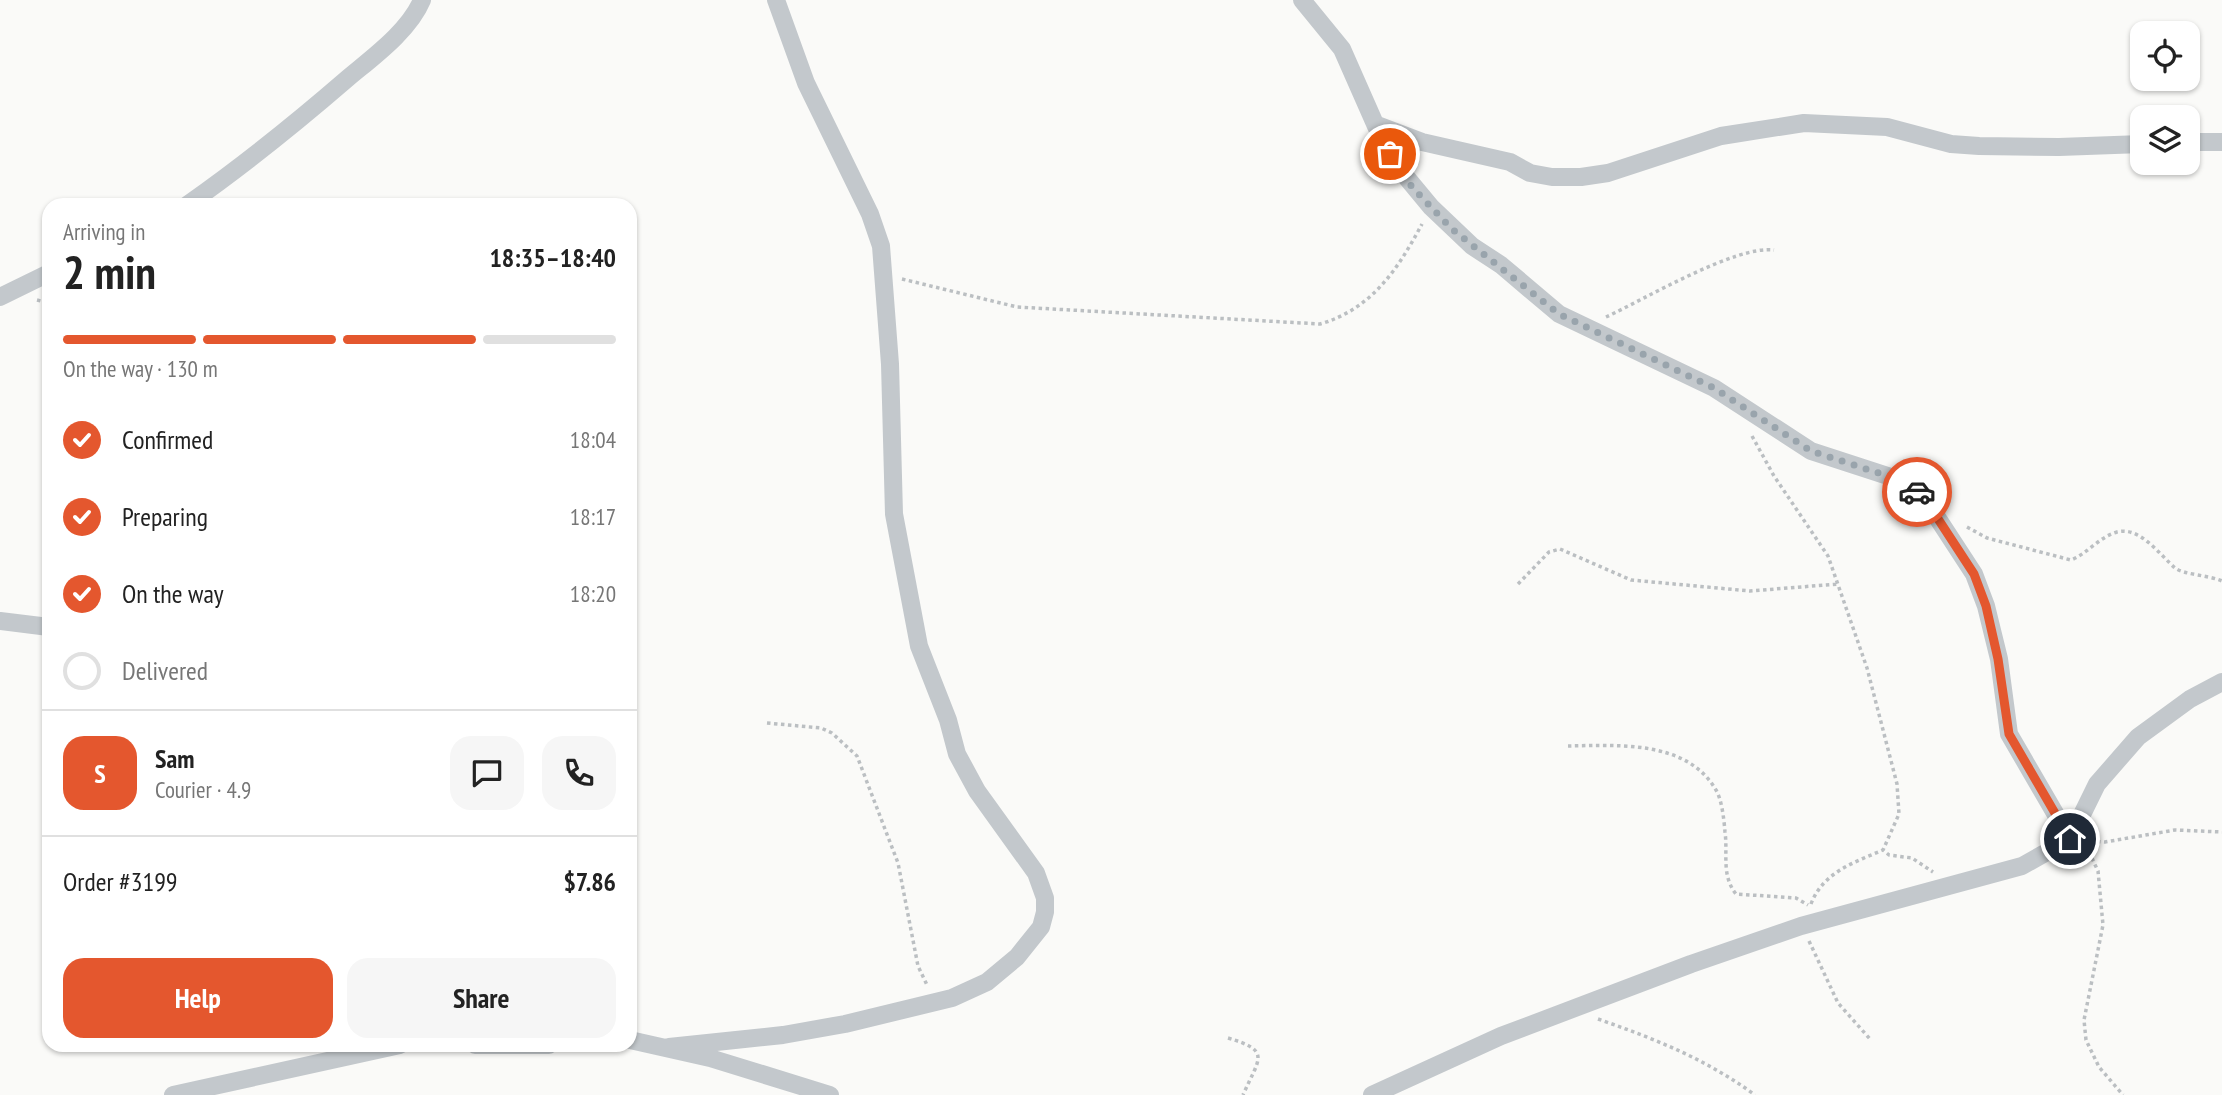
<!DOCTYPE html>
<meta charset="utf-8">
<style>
:root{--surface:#fff;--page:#f6f6f6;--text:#222;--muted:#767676;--line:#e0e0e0;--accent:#e4572e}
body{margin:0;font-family:"PT Sans Narrow",sans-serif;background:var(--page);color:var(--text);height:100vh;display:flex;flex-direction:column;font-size:26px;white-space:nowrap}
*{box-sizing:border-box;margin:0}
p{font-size:23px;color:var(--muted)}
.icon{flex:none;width:38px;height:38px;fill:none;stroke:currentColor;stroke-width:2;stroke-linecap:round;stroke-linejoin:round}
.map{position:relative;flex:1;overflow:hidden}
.details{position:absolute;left:42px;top:198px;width:595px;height:854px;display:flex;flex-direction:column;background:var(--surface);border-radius:21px;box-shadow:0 2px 5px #0004}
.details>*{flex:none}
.buttons{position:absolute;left:2130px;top:21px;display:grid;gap:14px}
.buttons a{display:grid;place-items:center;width:70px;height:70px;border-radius:14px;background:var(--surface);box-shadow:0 2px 5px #0004;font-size:35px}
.pin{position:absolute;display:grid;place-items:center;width:60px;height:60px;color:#fff;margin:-30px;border:4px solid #fff;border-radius:50%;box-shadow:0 2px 7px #0007}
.courier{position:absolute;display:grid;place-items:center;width:70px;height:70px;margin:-35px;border:5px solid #e4572e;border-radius:50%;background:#fff;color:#222;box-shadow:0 2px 9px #0007}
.summary em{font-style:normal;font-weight:700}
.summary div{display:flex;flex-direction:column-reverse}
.summary{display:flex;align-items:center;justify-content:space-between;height:119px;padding:0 21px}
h1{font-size:46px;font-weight:700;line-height:52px}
.bar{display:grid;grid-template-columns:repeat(4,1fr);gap:10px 7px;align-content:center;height:84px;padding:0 21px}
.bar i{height:9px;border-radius:5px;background:var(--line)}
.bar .selected{background:var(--accent)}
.bar p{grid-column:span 4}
.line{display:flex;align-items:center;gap:18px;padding:0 21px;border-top:2px solid var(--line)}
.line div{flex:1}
.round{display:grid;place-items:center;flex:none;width:74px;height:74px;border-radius:21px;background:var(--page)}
ol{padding:0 21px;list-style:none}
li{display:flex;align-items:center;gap:21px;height:77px}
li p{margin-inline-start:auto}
li .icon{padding:7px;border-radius:50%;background:var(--accent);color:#fff;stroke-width:4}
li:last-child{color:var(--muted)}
li i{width:38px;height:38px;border:4px solid var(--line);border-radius:50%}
.action{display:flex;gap:14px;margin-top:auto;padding:14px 21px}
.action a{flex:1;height:80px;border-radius:21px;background:var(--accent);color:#fff;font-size:28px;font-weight:700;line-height:80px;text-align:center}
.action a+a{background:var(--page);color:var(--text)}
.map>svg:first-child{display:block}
</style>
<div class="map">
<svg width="2222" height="1095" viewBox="0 0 2222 1095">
<rect width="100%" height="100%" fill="#fafaf8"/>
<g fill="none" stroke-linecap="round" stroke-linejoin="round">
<path stroke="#bbbfc2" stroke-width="3.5" stroke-dasharray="3.5 3.5" stroke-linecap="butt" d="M902 279 1017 307 1320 324C1372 309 1398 269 1422 224
M37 300 49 303
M1606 317C1645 299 1736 245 1774 250
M1752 436 1774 476 1828 556 1867 668 1897 784 1899 814 1883 850
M1967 527 1987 538 2071 560C2087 554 2099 537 2117 532 2140 526 2160 555 2175 568 2185 575 2208 575 2222 581
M1518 584 1549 552 1560 549 1631 580 1750 591 1838 584
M767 723 821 728 832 733 857 756 898 863 918 966 927 985
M1568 746C1618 745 1687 740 1716 790 1722 800 1724 820 1725 832 1728 854 1721 875 1736 894L1796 898 1808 905
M2090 841 2105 842 2175 830 2222 832
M2081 851 2090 854 2098 871 2103 925 2084 1020 2086 1040 2099 1067 2123 1095
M1811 904C1823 872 1855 862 1883 850L1889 855 1912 858 1933 872
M1809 941 1838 1003 1870 1039
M1598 1019C1655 1039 1706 1059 1755 1095
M1228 1038C1272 1051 1259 1058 1243 1095"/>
<path stroke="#c3c8cc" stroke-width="18" d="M1302 0 1342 49 1383 142 1397 166 1431 207 1472 246 1501 265 1559 314 1714 388 1811 451 1897 479 1927 502 1974 574 1986 606 1999 659 2009 734 2070 839
M1377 125 1422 142 1510 162 1530 173 1552 177H1581L1608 173 1721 136 1804 123 1887 127 1951 144 1979 146 2059 147 2142 144
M2188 142H2222
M187 205C244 165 296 123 348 78 373 57 409 31 422 0
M0 297 49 273
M0 621 49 627
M630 1040 710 1058 830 1095
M475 1045H549
M669 1047 783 1035 845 1024 952 998 987 982 1017 957 1041 927 1045 912V898L1036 873 977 791 957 754 948 720 919 646 894 514 890 364 881 246 870 214 806 83 776 0
M173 1095 400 1045
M1372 1095 1501 1036 1691 964 1801 926 2022 866 2070 839 2097 784 2138 737 2190 699 2222 682"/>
</g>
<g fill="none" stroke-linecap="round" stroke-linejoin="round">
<path stroke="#99a4ac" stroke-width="7" stroke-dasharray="0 12.6" d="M1390 154 1412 187 1452 229 1559 314 1714 388 1811 451 1897 479 1917 492"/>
<path stroke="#e4572e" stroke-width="9" d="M1917 492 1927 502 1974 574 1986 606 1998 659 2009 734 2070 839"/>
</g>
</svg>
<div class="buttons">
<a><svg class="icon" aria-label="locate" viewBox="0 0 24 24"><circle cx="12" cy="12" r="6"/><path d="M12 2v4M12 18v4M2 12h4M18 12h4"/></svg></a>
<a><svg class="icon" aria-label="layers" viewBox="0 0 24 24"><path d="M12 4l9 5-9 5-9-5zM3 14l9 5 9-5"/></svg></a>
</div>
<div class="pin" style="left:1390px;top:154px;background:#ea580c"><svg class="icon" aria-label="bag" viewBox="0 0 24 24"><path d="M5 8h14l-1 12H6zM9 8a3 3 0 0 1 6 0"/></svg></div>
<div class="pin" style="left:2070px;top:839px;background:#1f2937"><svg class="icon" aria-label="home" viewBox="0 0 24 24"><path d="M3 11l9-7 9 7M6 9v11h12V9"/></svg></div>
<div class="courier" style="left:1917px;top:492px"><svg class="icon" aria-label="car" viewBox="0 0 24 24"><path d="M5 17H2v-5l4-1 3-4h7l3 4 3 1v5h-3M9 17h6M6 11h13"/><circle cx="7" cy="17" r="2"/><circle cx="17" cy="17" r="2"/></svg></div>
<section class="details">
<div class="summary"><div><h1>2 min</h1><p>Arriving in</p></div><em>18:35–18:40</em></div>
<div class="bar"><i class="selected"></i><i class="selected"></i><i class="selected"></i><i></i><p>On the way · 130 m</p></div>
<ol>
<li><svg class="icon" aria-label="check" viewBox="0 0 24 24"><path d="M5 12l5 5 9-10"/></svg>Confirmed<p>18:04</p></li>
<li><svg class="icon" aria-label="check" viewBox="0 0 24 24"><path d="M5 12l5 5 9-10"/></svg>Preparing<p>18:17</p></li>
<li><svg class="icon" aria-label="check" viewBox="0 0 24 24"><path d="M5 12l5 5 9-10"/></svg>On the way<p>18:20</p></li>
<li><i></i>Delivered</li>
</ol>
<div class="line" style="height:126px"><b class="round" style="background:var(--accent);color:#fff">S</b><div><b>Sam</b><p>Courier · 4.9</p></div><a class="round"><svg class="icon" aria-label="chat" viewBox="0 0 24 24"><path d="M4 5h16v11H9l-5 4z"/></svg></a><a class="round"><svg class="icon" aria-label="phone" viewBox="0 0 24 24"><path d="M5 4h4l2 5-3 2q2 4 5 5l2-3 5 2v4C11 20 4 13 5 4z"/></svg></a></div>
<div class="line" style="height:91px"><div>Order #3199</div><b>$7.86</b></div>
<div class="action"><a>Help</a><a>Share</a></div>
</section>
</div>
